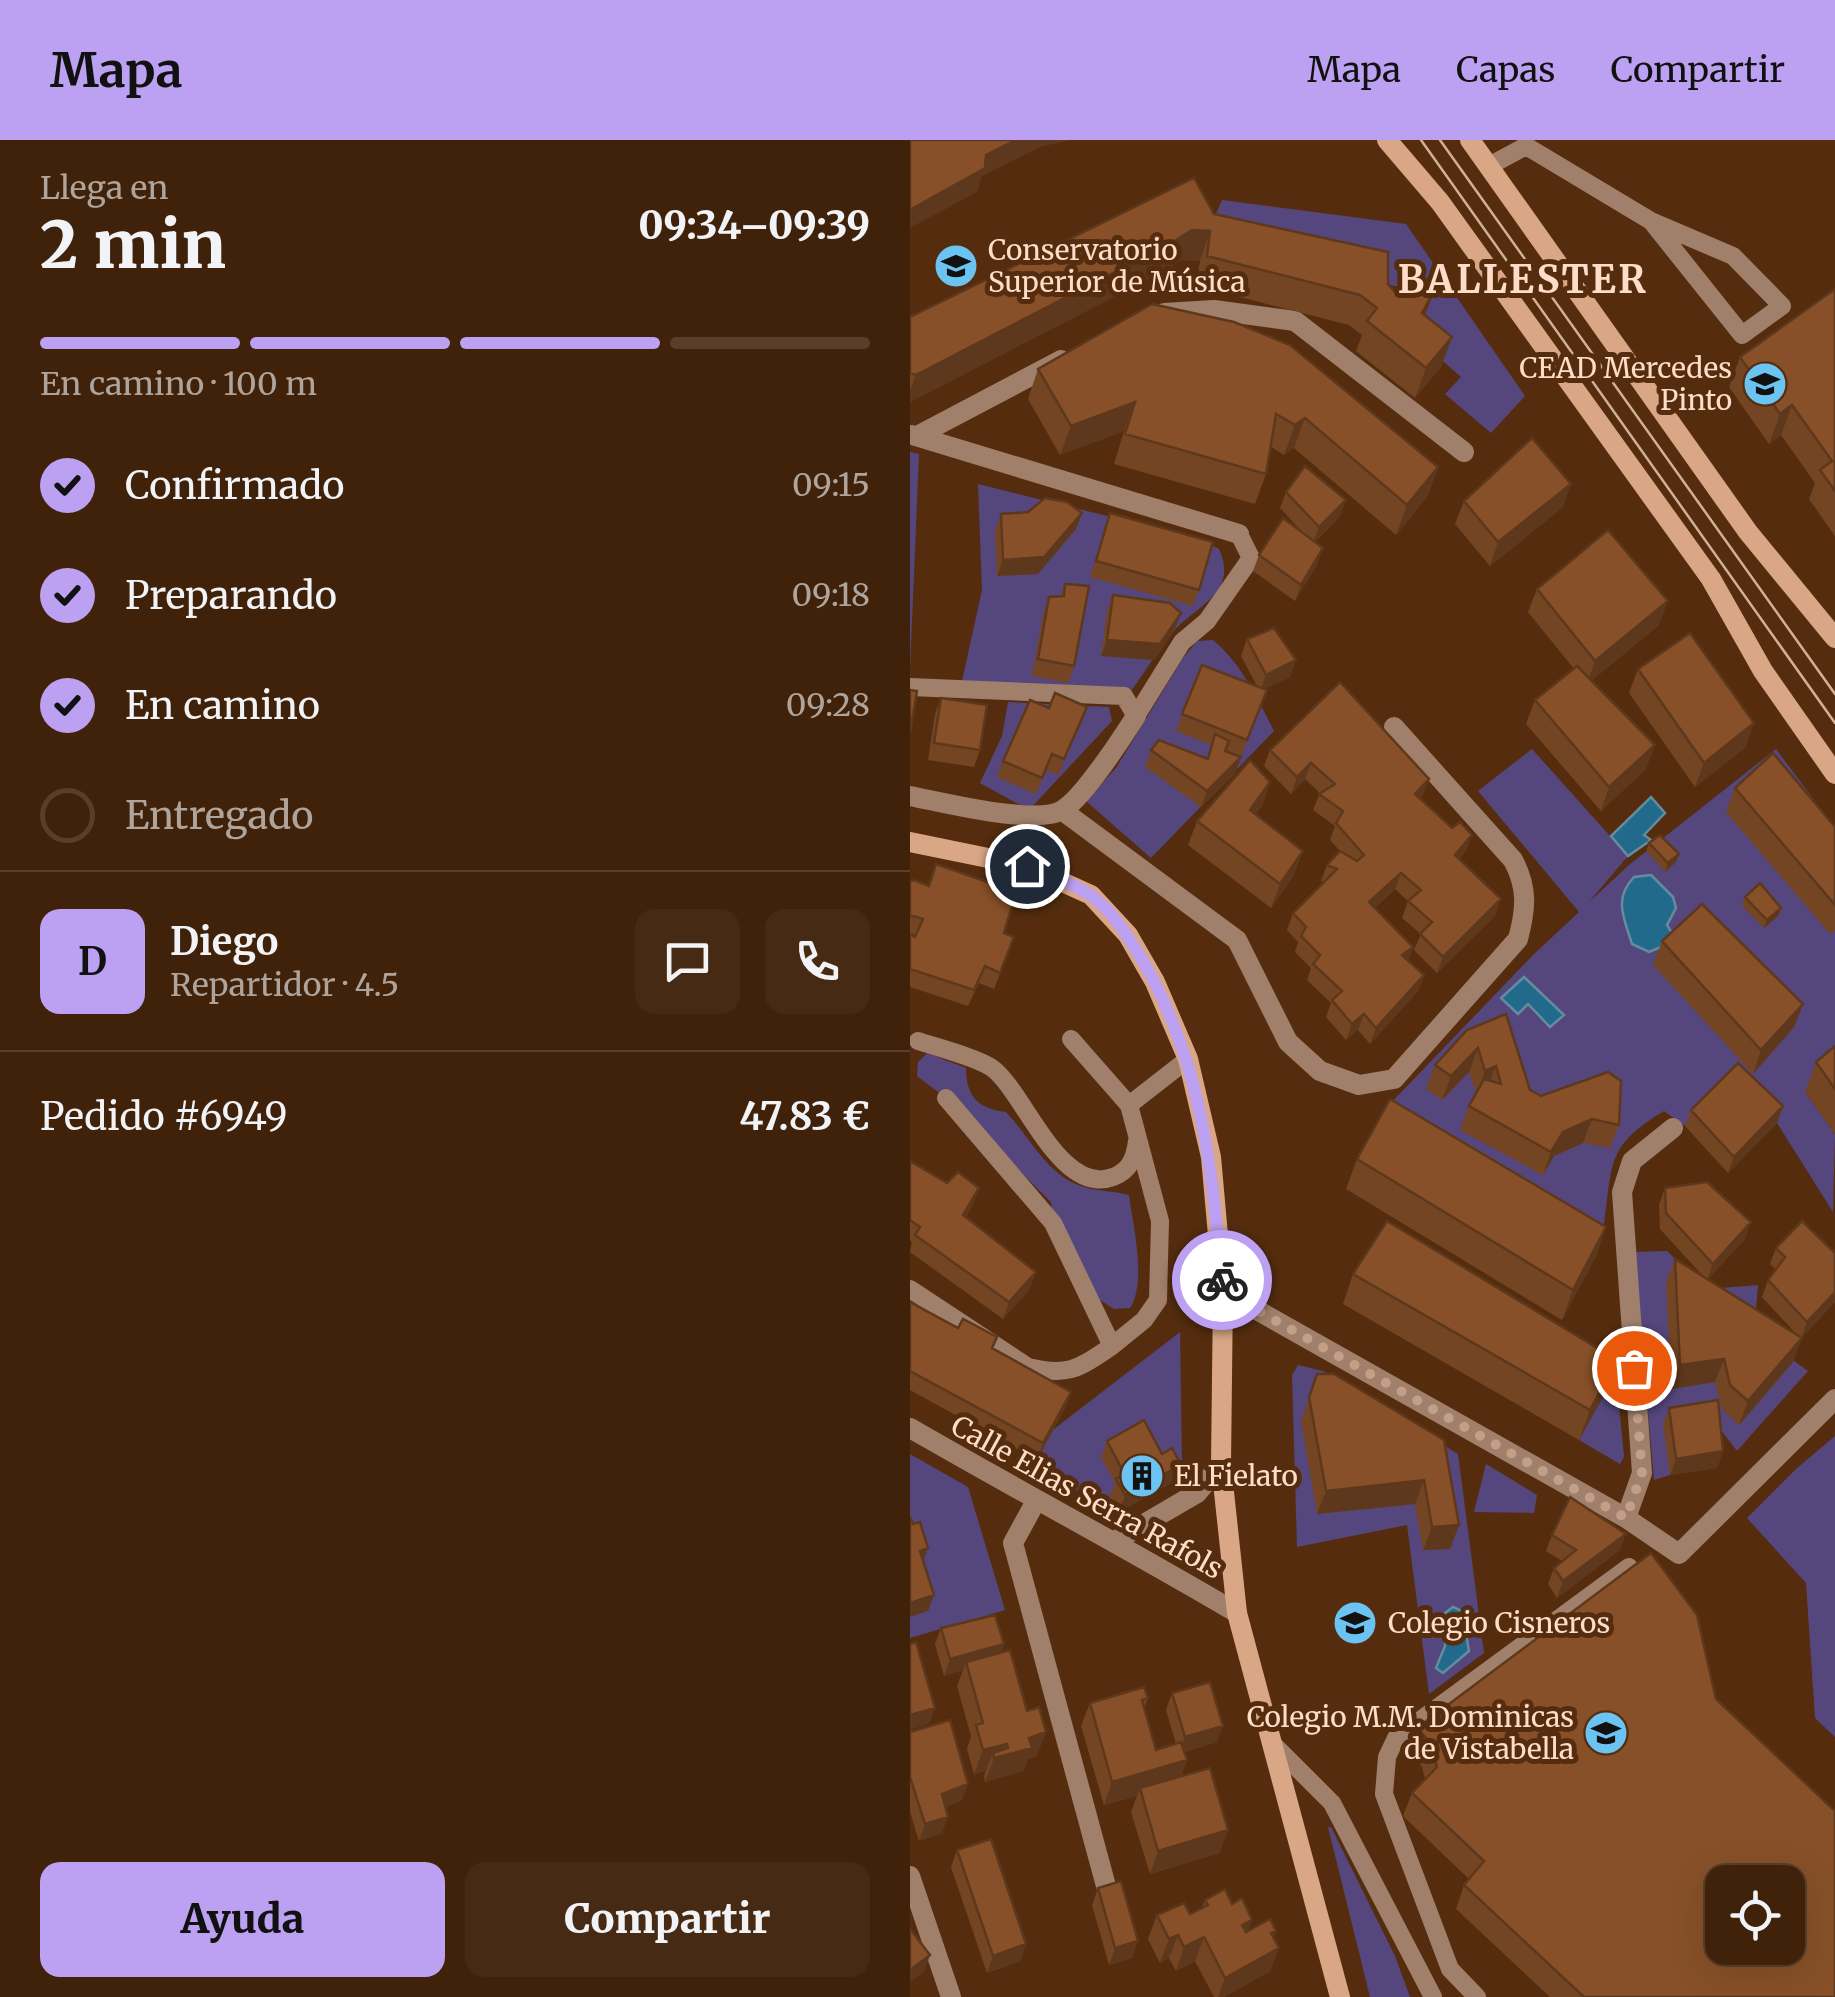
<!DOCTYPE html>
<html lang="es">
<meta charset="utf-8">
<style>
:root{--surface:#40220a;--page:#472a13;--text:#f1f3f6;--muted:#aea49c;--line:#593f2b;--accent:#bca0f2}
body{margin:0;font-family:Merriweather,serif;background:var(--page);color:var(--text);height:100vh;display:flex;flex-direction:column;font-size:38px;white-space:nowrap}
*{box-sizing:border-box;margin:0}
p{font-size:32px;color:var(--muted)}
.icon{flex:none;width:55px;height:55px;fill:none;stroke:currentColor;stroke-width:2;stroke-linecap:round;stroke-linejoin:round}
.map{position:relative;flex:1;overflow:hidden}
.sheet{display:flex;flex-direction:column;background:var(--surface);width:910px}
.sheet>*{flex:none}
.controls{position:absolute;left:795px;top:1725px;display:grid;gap:20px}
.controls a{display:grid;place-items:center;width:100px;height:100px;border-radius:20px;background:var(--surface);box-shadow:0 10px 40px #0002,0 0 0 2px var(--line);font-size:50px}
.pin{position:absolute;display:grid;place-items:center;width:85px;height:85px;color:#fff;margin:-42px;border:5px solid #fff;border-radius:50%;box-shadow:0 2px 10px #0007}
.courier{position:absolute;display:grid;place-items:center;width:100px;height:100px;margin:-50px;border:8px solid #bca0f2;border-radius:50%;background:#fff;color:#222;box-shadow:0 2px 12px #0007}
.overview em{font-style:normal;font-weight:800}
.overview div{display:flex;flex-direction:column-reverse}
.overview{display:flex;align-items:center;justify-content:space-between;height:170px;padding:0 40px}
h1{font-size:65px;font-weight:800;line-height:75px}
.bar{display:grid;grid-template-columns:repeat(4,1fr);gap:15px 10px;align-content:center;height:120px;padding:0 40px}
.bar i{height:12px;border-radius:8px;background:var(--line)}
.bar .selected{background:var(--accent)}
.bar p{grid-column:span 4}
.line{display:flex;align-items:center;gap:25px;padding:0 40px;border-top:2px solid var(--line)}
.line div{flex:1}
.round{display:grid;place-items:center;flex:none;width:105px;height:105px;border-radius:20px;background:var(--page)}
ol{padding:0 40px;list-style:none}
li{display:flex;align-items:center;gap:30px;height:110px}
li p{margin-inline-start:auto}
li .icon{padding:10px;border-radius:50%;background:var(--accent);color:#111;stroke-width:4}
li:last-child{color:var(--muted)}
li i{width:55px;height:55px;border:5px solid var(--line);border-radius:50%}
.primary-button{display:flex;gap:20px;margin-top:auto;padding:20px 40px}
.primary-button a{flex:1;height:115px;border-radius:20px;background:var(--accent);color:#111;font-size:40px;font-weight:800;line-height:115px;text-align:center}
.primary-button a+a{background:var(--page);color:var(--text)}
header{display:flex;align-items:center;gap:60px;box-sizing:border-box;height:140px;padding:0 50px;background:var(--accent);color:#111}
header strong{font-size:48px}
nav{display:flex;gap:55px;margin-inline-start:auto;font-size:35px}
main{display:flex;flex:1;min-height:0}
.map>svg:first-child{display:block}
</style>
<header>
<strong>Mapa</strong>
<nav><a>Mapa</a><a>Capas</a><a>Compartir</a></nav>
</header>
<main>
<section class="sheet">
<div class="overview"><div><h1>2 min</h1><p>Llega en</p></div><em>09:34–09:39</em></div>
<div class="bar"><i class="selected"></i><i class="selected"></i><i class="selected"></i><i></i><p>En camino · 100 m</p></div>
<ol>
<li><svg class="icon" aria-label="check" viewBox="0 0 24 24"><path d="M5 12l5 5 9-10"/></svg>Confirmado<p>09:15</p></li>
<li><svg class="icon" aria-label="check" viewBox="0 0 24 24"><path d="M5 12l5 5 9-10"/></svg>Preparando<p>09:18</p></li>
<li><svg class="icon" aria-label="check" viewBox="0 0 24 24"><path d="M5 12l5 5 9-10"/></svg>En camino<p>09:28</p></li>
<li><i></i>Entregado</li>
</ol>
<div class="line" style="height:180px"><b class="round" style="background:var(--accent);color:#111">D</b><div><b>Diego</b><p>Repartidor · 4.5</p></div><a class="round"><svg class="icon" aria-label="chat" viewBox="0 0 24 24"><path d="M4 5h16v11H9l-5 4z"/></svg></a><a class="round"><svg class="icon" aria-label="phone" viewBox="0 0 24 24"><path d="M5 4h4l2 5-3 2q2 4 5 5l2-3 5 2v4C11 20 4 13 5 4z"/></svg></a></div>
<div class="line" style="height:130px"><div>Pedido #6949</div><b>47.83 €</b></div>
<div class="primary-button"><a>Ayuda</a><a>Compartir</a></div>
</section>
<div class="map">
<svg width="925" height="1857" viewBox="0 0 925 1857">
<rect width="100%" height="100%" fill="#552d0e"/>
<path fill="#55477d" d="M312 60 496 84 615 256 581 293 535 254 551 237 517 207 487 160 494 148 293 104Z
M0 312 9 314 0 528Z
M68 344 286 398 309 409C329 454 286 465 263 492 248 510 235 532 221 551L52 541 72 450Z
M303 500C331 523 347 558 364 591L241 718 176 661 206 628 273 518 287 501Z
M98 562 199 567 202 581 119 670 70 643 92 596Z
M622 609 718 716 679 762 719 725 866 609 925 688V926L895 952 925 994 923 1072 867 983 822 940 775 986 754 971C696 1006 703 1022 694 1084L686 1091 480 964 624 814 669 772 568 651Z
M17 913 56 928C56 956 68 969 96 972 119 996 137 1035 171 1046 185 1051 204 1051 219 1055 223 1085 237 1143 220 1168L204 1169 190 1160 143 1083 141 1062 36 958 7 936 8 922Z
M757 1111 797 1149 848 1145 846 1170 833 1184 898 1231 827 1311 801 1277 760 1335 744 1340 724 1112Z
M270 1192 272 1327 209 1372 105 1319Z
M388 1225 413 1231 548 1314 574 1513 519 1554 497 1385 387 1407 382 1235Z
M703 1239 707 1245 714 1317 710 1324 669 1300Z
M925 1296V1597L905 1578 896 1443 837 1378 886 1329Z
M0 1314 58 1347 95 1470 0 1498Z
M576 1324 627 1355 624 1373 564 1372Z
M418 1687H421L485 1816 500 1857H460Z"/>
<path fill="#226a8c" stroke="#648c9e" stroke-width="2.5" d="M741 657 755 673 734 695 741 700 718 716 701 696Z
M741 735 763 757 766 768 757 785 762 793 756 805 739 812 722 804C714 778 703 759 724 737Z
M614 837 654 875 640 887 618 864 608 874 591 858Z
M543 1467 552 1471 559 1511 533 1533 526 1528 535 1506V1473Z"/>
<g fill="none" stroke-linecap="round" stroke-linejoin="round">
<path stroke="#a0806b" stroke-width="18" d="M579 26 616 6 741 81 832 195 872 166 823 116 741 81
M0 547 214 556 226 576 272 502 297 481 341 418 329 394
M161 899 219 965 250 1081 248 1160 234 1180 202 1206
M8 901C26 907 68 918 82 928 114 951 150 1057 203 1037 220 1031 225 1017 227 1001
M219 965 278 919
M0 1149 118 1227C159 1237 169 1228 202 1206L143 1083 36 958
M363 1604 422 1663 523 1857
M567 1857 540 1829 474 1654 477 1617 486 1598 719 1427"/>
<path stroke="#a0806b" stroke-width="20" d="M254 173 304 170 385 181 554 312
M2 295 329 394
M7 296 151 220
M0 656C32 662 129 687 154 669 174 656 212 598 226 576
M153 671 327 800 378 902 410 931 449 945 484 939 608 799C616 769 618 748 603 720L484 587
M313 1151 716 1378 769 1414 925 1259
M0 1288C109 1351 219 1409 327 1473
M126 1361 103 1403 196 1746
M716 1378 732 1333 712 1052 722 1021 763 988
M205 1401 287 1353 311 1324
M0 1736 41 1857"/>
<path stroke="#daa786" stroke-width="20" d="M477 0 530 62 801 439 853 531 925 634
M560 0 838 392 925 498
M0 702 117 726 181 755 218 795 245 842 278 919 301 1017 313 1151 311 1324 327 1473 430 1857"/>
<path stroke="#d2af97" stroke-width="2.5" d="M511 0 925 583
M530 0 925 554"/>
</g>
<path fill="#744522" d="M304 74 478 144 485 152 515 176 531 227 505 258 446 211 452 195 439 185 286 146 290 121 271 120 252 132 0 262V177Z
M925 149V396L899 359 905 343 871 295 859 304 819 247 830 217Z
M242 164 528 327 517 357 486 395 384 308 374 315 361 307 356 334 345 364 204 324 214 291 150 315 118 259 128 229Z
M376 352 430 376 405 402 407 425 385 461 343 431 349 415 396 396 370 368Z
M554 361 653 367 580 426 545 384Z
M118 372 166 389 128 434 87 436 85 391 91 374Z
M200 373 289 450 283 466 180 437Z
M155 444 164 526 158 543 122 536 133 474 139 457 150 456Z
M627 449 749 485 681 541 736 629 691 671 616 584 625 560 664 529 618 472Z
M203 455 265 489 244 520 191 516 197 471Z
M337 499 380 537 354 549 357 550 331 616 316 610 325 634 291 667 235 627 241 610 297 619 301 605 266 591 292 525 347 546 331 516Z
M728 529 836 607 785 647 719 553Z
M31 558 70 610 64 627 18 620 25 574Z
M139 568 171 584 148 635 136 630 126 654 87 637 93 621Z
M360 610 513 655 510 658 542 688 562 695 556 711 549 719 585 776 527 833 504 810 511 794 492 778 498 761 485 749 465 768 503 807 498 821 514 835 508 851 460 904 448 890 436 900 416 877 421 863 397 840 401 828 385 812 388 802 377 790 383 773 414 743 411 741 417 725 430 711 420 700 425 686 403 670 410 653 395 639 381 654 354 626Z
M360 642 352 666 345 674 384 735 361 768 278 705 287 681Z
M825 648 925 687V790L920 794 816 672Z
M739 703 769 714 766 722 755 732 736 711Z
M0 742 104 797 84 849 69 843 58 866 0 847V794L5 797 6 795 0 793Z
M835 757 871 768 868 776 854 788 832 766Z
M752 801 893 864 884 887 843 934 743 825Z
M557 890 620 950 631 956 709 985 700 1008 673 1003 644 1016 633 1035 550 990 559 966 566 953 559 932 532 960 516 949 525 925Z
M925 906V994L895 952 906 922Z
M781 970 867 983 818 1033 775 986Z
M447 1019 696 1087 686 1116 652 1180 436 1049Z
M0 1021 37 1043 69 1048 63 1064 56 1077 120 1149 93 1179 0 1112 2 1102 0 1100Z
M755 1048 835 1099 798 1139 889 1197 852 1157 858 1140 866 1130 860 1124 866 1108 925 1113V1162L891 1198 883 1222 829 1285 812 1269 805 1242 761 1249 756 1142 765 1119 793 1136 750 1089 749 1065Z
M443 1134 696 1250 669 1300 433 1164Z
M0 1162 161 1252 155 1268 127 1320 0 1250Z
M407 1234 534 1300 549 1385 540 1409 513 1410 505 1364 407 1374 391 1281Z
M759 1268 813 1311 807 1328 760 1335 753 1284Z
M197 1301 252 1314 271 1325 265 1341 209 1372 200 1356 205 1343 191 1317Z
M642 1395 710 1410 647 1458 638 1444 644 1428 652 1421 636 1411Z
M31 1488 91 1512 127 1616 118 1619 113 1631 75 1642 74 1636 76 1631 64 1634 57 1609 61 1596 47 1546 53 1530 34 1536 25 1504Z
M262 1553 307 1602 274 1612 277 1620 271 1636 318 1690 309 1713 240 1734 221 1672 227 1656 194 1665 171 1586 180 1563 238 1558 234 1569 246 1610 266 1604 256 1570Z
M806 1559 925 1857H640L546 1769 554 1745 559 1739 493 1676 502 1653 515 1639 512 1627 498 1611 507 1588Z
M0 1592 52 1660 36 1667 32 1693 9 1701 0 1672Z
M47 1710 116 1804 110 1821 77 1833 41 1727Z
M188 1748 222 1818 199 1825 182 1765Z
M295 1760 322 1764 339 1790 364 1797 369 1808 360 1831 314 1857H304L285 1821 266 1831 259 1818 250 1823 238 1799 247 1775 280 1774 292 1768Z"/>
<path fill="#5e381c" d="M106 0H161L130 7 72 36 67 52 0 88V70L76 15Z
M282 90 300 91 290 121 271 120 252 132 0 262V250L6 235Z
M525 149 514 179 512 173Z
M542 197 531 227 505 258 516 228Z
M225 262 214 291 150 315 161 286Z
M882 265 871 295 859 304 870 274Z
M395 278 384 308 374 315 385 285Z
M528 327 517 357 486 395 497 365Z
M661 344 653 367 580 426 588 402Z
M436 360 430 376 403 403 409 387Z
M172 373 166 389 128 434 87 436 93 420Z
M413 408 407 425 385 461 391 445Z
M758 461 749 485 677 544 685 521Z
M271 473 265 489 244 520 191 516 197 500Z
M386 520 380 537 350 551 356 535Z
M844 583 836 607 785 647 794 623Z
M745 605 736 629 691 671 699 647Z
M331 617 325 634 291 667 297 651Z
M401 623 395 639 381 654 387 637Z
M519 639 513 655 499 671 505 654Z
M360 642 352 666 331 694 340 670Z
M562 695 556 711 539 731 545 715Z
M393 711 384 735 361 768 370 744Z
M769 714 766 722 755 732 758 723Z
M491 733 485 749 453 779 459 762Z
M591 759 585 776 527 833 533 817Z
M871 768 868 776 854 788 857 780Z
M503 807 497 823 492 815Z
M514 835 508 851 460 904 466 888Z
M893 864 884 887 843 934 851 910Z
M454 874 448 890 436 900 442 884Z
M568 908 559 932 532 960 541 936Z
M586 926 577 949 567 954 575 931Z
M873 966 867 983 818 1033 824 1017Z
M682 979 673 1003 644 1016 633 1035 641 1012 653 992Z
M69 1048 63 1064 47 1091 53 1075Z
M841 1082 835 1099 797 1140 803 1124Z
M696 1087 686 1116 652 1180 663 1150Z
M126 1132 120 1149 93 1179 99 1162Z
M925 1152V1162L891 1199 897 1182Z
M892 1198 883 1222 829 1285 838 1261Z
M814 1219 805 1242 761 1249 770 1225Z
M707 1220 696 1250 669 1300 680 1270Z
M161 1252 155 1268 127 1320 133 1303Z
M813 1311 807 1328 760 1335 766 1319Z
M271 1325 265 1341 209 1372 215 1355Z
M514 1340 505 1364 407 1374 416 1351Z
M549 1385 540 1409 513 1410 522 1387Z
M716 1394 710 1410 647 1458 653 1441Z
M18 1408 12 1425 10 1411Z
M24 1455 18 1471 0 1477V1463Z
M94 1504 88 1521 56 1522 53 1530 34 1536 40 1519Z
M25 1568 19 1584 0 1590V1575Z
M313 1586 307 1602 269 1614 275 1597Z
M136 1592 127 1616 118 1619 113 1631 75 1642 84 1618 83 1613 76 1631 64 1634 73 1610 97 1604 92 1616 119 1598Z
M277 1620 268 1644 230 1648 227 1656 194 1665 202 1642Z
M58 1644 52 1660 26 1671 32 1654Z
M38 1677 32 1693 9 1701 15 1684Z
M318 1690 309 1713 240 1734 248 1711Z
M342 1780 334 1803 332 1785Z
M366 1791 358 1814 369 1808 360 1831 314 1857H308L315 1838 361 1793Z
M268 1795 259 1818 250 1823 259 1799Z
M294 1797 285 1821 266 1831 274 1807Z
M228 1801 222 1818 199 1825 205 1808Z
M116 1804 110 1821 77 1833 83 1816Z
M20 1815 14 1832 0 1842V1830Z"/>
<path fill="#875028" stroke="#5e381c" stroke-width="2.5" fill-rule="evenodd" d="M0 0H106L76 15 75 28 0 70Z
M284 38 304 74 478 112V144L485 152 498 130 525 149 512 173 542 197 516 228 457 181 467 168 450 155 297 116 300 91 282 90 263 102 6 235 0 233V177Z
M925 149V351L910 330 922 321 882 265 870 274 830 217Z
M242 164 324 182 380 205 528 327 497 365 395 278 385 285 366 274 356 334 215 294 225 262 161 286 128 229Z
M622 298 661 344 588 402 554 361Z
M395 326 436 360 409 387 376 352Z
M135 358 157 362 172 373 134 417 93 420 91 374 118 372Z
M200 373 303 402 289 450 186 421Z
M373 378 413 408 391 445 349 415Z
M698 390 758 461 685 521 627 449Z
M155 444 179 446 164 526 128 519 139 457 154 456Z
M203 455 260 463 271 473 250 504 197 500Z
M364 488 386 520 356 535 337 499Z
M780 493 844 583 794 623 728 529Z
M292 525 357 550 337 600 272 574Z
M667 526 745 605 699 647 625 560Z
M430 542 519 639 505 654 542 688 550 682 562 695 545 715 591 759 533 817 510 794 522 782 498 761 511 750 491 733 459 762 503 807 492 815 514 835 466 888 454 874 442 884 422 860 432 851 403 824 410 815 391 796 396 787 383 773 427 729 417 725 430 711 447 721 454 715 426 683 433 671 409 654 425 644 401 623 387 637 360 610Z
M0 550 7 551 0 593Z
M145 553 177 567 154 619 142 614 132 638 93 621 120 560 139 568Z
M31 558 77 565 70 610 24 603Z
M305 594 319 601 315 611 331 617 297 651 241 610 249 600 298 619Z
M863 613 925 687V765L825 648Z
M340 620 360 642 340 670 393 711 370 744 287 681Z
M750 695 769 714 758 723 739 703Z
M26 724 106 752 94 793 104 797 90 833 75 826 64 850 0 829V794L5 797 13 779 0 775V742L4 740 19 746Z
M850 743 871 768 857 780 835 757Z
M792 764 893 864 851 910 752 801Z
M596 874 620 950 631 956 698 932 711 941 709 985 682 979 653 992 641 1012 559 966 574 939 591 944 586 926 575 931 568 908 541 936 525 925 557 890Z
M925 906V949L906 922Z
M828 923 873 966 824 1017 781 970Z
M480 959 696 1087 663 1150 447 1019Z
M0 1021 37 1043 48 1032 69 1048 53 1075 126 1132 99 1162 5 1095 10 1087 0 1080Z
M797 1042 841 1082 803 1124 756 1073 755 1048Z
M477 1081 707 1220 680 1270 443 1134Z
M892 1081 925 1113V1152L897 1182 858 1140 875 1117 866 1108Z
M765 1119 892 1198 838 1261 820 1245 814 1219 770 1225Z
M0 1162 48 1188 53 1179 87 1197 82 1208 161 1252 133 1303 0 1231Z
M407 1234H424L534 1300 549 1385 522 1387 514 1340 416 1351 399 1257Z
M808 1260 813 1311 766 1319 759 1268Z
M234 1280 252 1314 262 1308 271 1325 215 1355 206 1339 215 1335 197 1301Z
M660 1357 716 1394 653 1441 644 1428 666 1410 642 1395Z
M0 1377 3 1384 10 1382 18 1408 10 1411 24 1455 0 1463Z
M741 1413 787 1475 806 1559 925 1671V1857H674L554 1745 574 1721 502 1653 527 1627 521 1603 507 1588ZM812 1742H878V1808H812Z
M85 1475 94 1504 40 1519 31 1488Z
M6 1502 25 1568 0 1575V1504Z
M100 1510 117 1571 129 1567 136 1592 119 1598 122 1608 84 1618 83 1613 98 1608 97 1604 73 1610 66 1585 73 1583 56 1522Z
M300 1542 313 1586 275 1597 262 1553Z
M234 1547 238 1558 232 1560 246 1610 271 1602 277 1620 202 1642 180 1563Z
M40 1580 58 1644 32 1654 38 1677 15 1684 0 1637V1592Z
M300 1628 318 1690 248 1711 230 1648Z
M81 1699 116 1804 83 1816 47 1710Z
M211 1741 228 1801 205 1808 188 1748Z
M315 1749 322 1764 332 1758 342 1780 332 1785 336 1792 360 1779 366 1791 361 1793 369 1808 315 1838 294 1797 274 1807 268 1795 259 1799 247 1775 274 1763 280 1774 298 1765 295 1760Z
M0 1789 20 1815 0 1830Z"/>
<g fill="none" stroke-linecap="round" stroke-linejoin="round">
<path stroke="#c39f87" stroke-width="10" stroke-dasharray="0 18" d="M312 1140 313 1151 716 1378 732 1333 724 1228"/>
<path stroke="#bca0f2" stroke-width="12" d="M117 726C137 735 162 742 180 755 202 770 219 798 233 821 292 924 301 1024 312 1140"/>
</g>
<defs>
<symbol id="university-disc" viewBox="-11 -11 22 22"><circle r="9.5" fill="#6bc3f2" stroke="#552d0e"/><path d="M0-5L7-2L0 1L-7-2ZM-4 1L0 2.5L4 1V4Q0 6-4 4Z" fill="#111"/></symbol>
<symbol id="building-disc" viewBox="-11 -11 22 22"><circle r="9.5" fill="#6bc3f2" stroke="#552d0e"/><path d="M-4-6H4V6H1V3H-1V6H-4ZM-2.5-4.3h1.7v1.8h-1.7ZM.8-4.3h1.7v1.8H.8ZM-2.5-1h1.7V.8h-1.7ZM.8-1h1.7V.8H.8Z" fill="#111"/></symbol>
<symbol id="school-disc" viewBox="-11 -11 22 22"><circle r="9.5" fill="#6bc3f2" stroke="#552d0e"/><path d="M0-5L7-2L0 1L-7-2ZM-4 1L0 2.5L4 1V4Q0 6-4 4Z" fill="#111"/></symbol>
</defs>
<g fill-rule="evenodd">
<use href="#university-disc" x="21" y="101" width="50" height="50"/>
<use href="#university-disc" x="830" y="219" width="50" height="50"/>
<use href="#building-disc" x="207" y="1311" width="50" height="50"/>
<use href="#school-disc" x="420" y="1458" width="50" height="50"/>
<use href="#school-disc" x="671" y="1568" width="50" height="50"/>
</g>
<g text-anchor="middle" stroke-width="10" stroke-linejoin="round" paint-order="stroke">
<g font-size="28" fill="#feddc8" stroke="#552d0e" text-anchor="start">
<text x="78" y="120">Conservatorio<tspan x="78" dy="32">Superior de Música</tspan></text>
<text x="822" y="238" text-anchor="end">CEAD Mercedes<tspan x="822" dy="32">Pinto</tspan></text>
<text x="264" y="1346">El Fielato</text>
<text x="478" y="1493">Colegio Cisneros</text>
<text x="664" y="1587" text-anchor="end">Colegio M.M. Dominicas<tspan x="664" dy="32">de Vistabella</tspan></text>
</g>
<g font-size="28" fill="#feddc8" stroke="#552d0e">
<text transform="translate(177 1357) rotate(29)" y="10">Calle Elias Serra Rafols</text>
</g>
<g font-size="38" font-weight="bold" letter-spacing="2.5" fill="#feddc8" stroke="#552d0e">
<text x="613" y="153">BALLESTER</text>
</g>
</g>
</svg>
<div class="controls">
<a><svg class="icon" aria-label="locate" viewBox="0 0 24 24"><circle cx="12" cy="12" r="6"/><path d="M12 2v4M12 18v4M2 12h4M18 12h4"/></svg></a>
</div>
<div class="pin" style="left:724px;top:1228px;background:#ea580c"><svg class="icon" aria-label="bag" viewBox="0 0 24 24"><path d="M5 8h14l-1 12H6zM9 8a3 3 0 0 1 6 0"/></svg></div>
<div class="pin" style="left:117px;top:726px;background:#1f2937"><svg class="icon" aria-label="home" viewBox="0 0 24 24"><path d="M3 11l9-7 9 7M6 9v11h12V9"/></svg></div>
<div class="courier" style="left:312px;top:1140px"><svg class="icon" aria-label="bike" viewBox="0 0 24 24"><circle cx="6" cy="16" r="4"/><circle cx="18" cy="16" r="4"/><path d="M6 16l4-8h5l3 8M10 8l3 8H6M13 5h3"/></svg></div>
</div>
</main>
